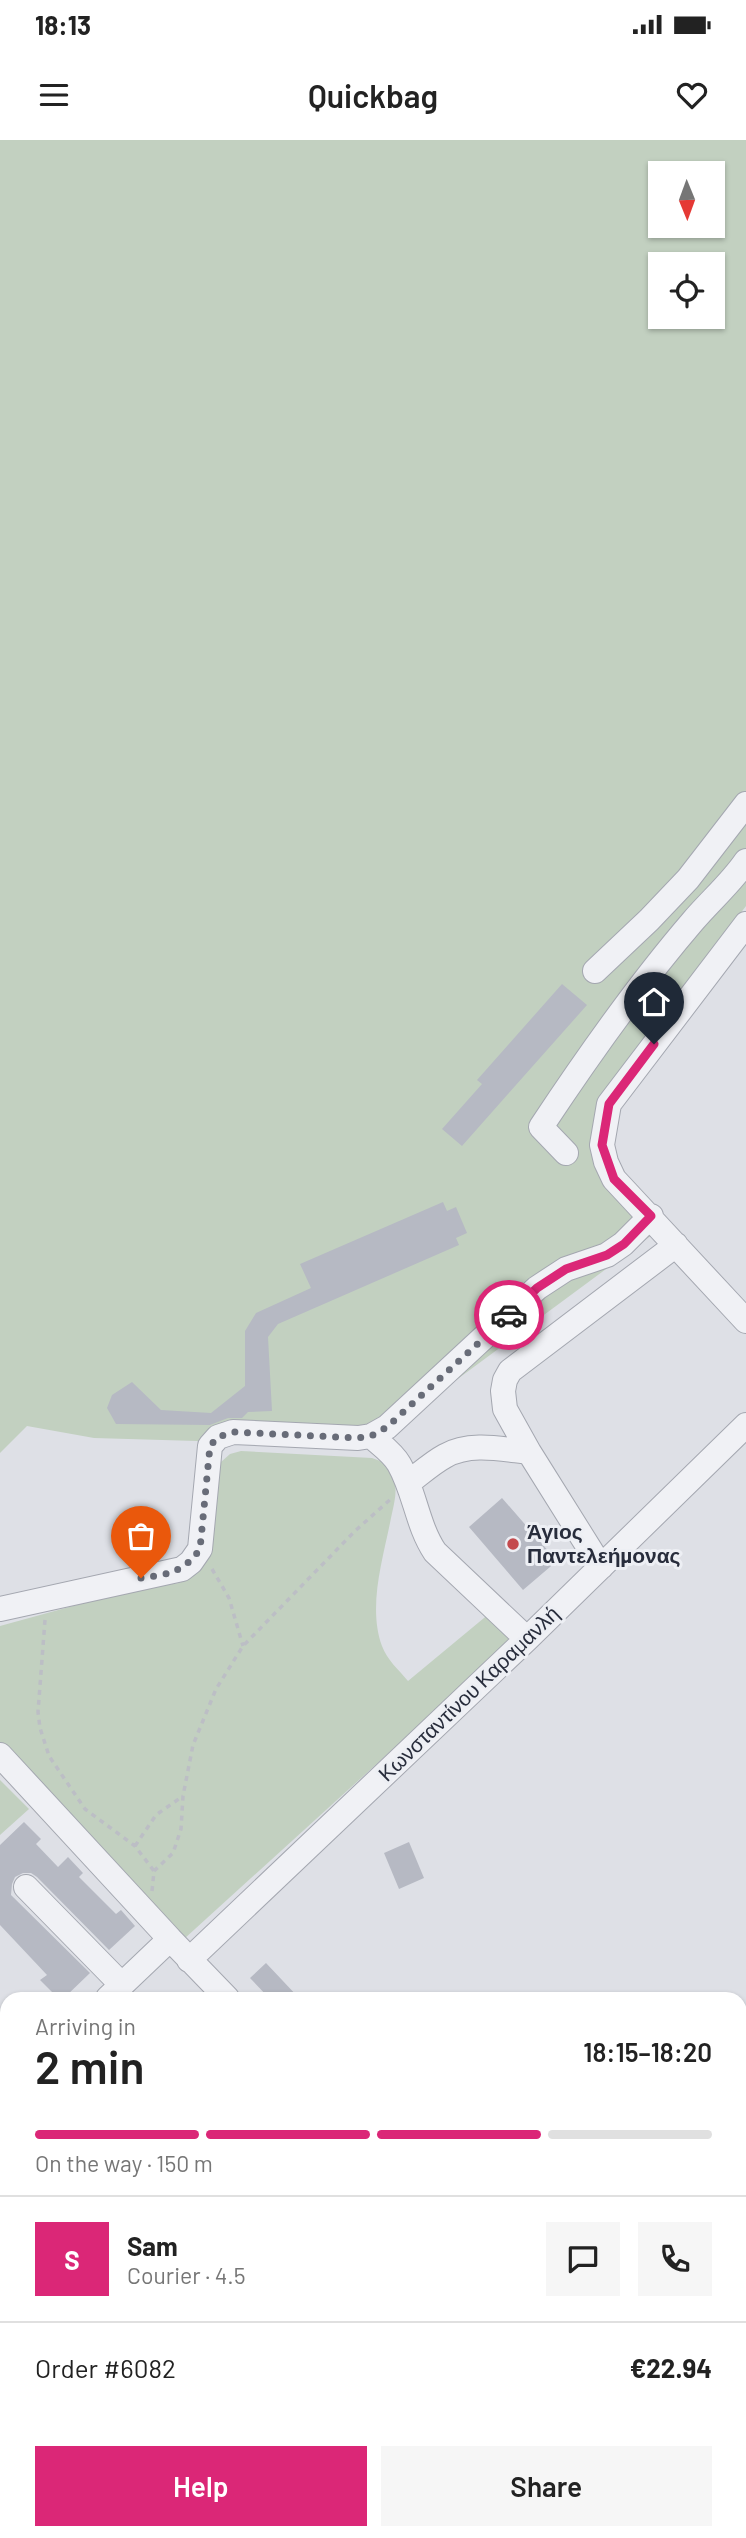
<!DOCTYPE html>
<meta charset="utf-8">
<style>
:root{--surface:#fff;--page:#f6f6f6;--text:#222;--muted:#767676;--line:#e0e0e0;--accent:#db2777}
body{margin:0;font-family:Barlow,sans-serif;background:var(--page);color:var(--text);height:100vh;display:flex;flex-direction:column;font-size:26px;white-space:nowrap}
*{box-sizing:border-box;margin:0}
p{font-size:23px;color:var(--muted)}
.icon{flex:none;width:38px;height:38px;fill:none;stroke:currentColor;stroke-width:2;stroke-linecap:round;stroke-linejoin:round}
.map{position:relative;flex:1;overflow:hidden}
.drawer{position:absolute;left:0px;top:1852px;width:747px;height:548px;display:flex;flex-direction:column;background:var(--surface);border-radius:21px 21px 0 0;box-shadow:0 2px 5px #0004}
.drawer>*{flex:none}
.needle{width:46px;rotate:179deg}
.buttons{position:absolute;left:648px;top:21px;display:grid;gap:14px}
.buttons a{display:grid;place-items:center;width:77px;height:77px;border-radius:0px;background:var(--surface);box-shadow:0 2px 5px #0004;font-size:35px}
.pin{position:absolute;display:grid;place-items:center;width:60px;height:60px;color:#fff;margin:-72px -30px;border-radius:50% 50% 50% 0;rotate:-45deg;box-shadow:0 0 7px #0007}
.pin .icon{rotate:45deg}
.courier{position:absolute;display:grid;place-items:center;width:70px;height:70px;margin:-35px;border:5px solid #db2777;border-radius:50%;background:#fff;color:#222;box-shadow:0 2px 9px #0007}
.summary em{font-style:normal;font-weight:600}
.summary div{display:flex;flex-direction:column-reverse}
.summary{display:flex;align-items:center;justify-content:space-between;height:119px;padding:0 35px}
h1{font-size:46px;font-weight:600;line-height:52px}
.bar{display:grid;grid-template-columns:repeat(4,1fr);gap:10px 7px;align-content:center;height:84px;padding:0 35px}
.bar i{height:9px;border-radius:5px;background:var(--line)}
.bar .current{background:var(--accent)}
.bar p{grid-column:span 4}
.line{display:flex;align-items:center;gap:18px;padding:0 35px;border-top:2px solid var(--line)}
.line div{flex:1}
.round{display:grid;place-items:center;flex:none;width:74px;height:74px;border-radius:0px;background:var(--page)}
.button{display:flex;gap:14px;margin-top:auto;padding:14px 35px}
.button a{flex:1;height:80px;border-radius:0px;background:var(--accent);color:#fff;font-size:28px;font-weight:600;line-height:80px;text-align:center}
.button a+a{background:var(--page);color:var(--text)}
.status{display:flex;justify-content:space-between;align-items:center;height:49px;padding:0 35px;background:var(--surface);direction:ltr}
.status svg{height:19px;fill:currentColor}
header{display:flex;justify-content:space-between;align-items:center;height:91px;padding:0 35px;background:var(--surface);font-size:32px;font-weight:600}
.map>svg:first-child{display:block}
</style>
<div class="status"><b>18:13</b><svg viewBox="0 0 49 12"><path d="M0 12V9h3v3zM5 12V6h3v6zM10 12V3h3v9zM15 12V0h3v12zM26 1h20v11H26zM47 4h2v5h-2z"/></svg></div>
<header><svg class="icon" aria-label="menu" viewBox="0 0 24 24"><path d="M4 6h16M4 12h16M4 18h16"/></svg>Quickbag<svg class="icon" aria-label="heart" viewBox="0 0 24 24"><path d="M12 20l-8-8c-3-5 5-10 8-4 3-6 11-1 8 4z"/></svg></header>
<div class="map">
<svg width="746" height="2398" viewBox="0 0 746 2398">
<rect width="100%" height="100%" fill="#dee0e6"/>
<path fill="#c2d0c0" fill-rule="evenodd" d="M0 0H746V766L619 933 591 1005 652 1095 367 1306 94 1298 27 1286 0 1313ZM660 33H712V86H660ZM660 124H712V177H660Z
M241 1311 372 1318 391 1325C399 1351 395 1358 390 1383 382 1422 368 1468 382 1506 387 1520 399 1530 408 1541L490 1473 513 1500 184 1799 0 1605V1486L131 1450 179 1443 193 1436 221 1322 230 1314Z
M0 1640 29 1669 0 1695Z"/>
<path fill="#b6b9c3" d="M562 844 587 865 462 1006 442 989 482 944 477 940Z
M443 1062 447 1071 456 1067 467 1093 456 1098 459 1105 278 1184 268 1197 272 1271 248 1272 242 1278H228L210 1285 116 1284 107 1268 112 1255 132 1242 161 1270 211 1273 245 1246V1191L256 1173 311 1148 300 1124Z
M502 1358 557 1421 523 1450 469 1387Z
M24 1682 41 1699 36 1704 58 1727 68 1717 83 1733 79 1737 116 1774 121 1770 135 1786 109 1810 37 1737 31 1733H23L15 1737 12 1744 11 1755 90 1833 64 1858H58L40 1840 47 1835 0 1785V1705Z
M409 1702 424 1738 399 1749 384 1713Z
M266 1823 299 1858H269L250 1838Z"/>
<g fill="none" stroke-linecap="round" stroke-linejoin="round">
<defs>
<path id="minor" d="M746 784 609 964 602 1005 606 1022 614 1039 746 1181
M595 831 649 780 688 739 746 664
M566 1013 541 987C588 916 638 845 693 781 711 760 731 743 746 721
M371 1296C380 1304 393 1313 399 1324 415 1352 417 1385 435 1412L527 1499
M408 1343C420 1334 432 1323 445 1316 470 1302 501 1309 529 1312
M601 1427 529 1312 505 1269 503 1251 505 1240 510 1231 676 1105
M0 1469 182 1429 191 1422 200 1409 210 1306 218 1297 233 1292 358 1298 371 1296 387 1287 537 1148 566 1129 607 1115 623 1104 651 1076
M0 1615 170 1799 227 1858
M26 1747 122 1845
M189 1820 527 1499 746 1285
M108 1858 170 1799
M0 1969 7 1976
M0 2328 7 2336
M59 2392 65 2398
M234 2392 240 2398
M409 2392 415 2398
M734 2392 739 2398
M569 2398 575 2392"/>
</defs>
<use href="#minor" stroke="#a4a7b0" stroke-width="26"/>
<path stroke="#bcbec5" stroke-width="3.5" stroke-dasharray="5 5" stroke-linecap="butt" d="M212 1429 229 1458 243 1506
M45 1480 38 1572 40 1588 49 1616 85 1669 135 1706 154 1731
M135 1706 156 1675 183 1656
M152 1751 154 1731 173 1713 181 1689 183 1656 193 1605 216 1549 243 1506 355 1391 393 1357"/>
<use href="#minor" stroke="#f0f1f5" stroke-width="24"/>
</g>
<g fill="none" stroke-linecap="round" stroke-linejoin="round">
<path stroke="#686c78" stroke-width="7" stroke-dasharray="0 12.6" d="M141 1438C168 1434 183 1433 200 1409L210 1306 218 1297 233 1292 358 1298 371 1296 387 1287 509 1175"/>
<path stroke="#db2777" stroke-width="9" d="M509 1175 537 1148 566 1129 607 1115 624 1104 651 1076 614 1039 602 1005 609 964 654 904"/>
</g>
<circle fill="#c44a4e" stroke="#edeff4" stroke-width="2.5" cx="513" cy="1404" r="7"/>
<g text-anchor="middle" stroke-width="6" stroke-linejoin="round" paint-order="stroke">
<g font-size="21" font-weight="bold" fill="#282d3c" stroke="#edeff4" text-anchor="start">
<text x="527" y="1399">Άγιος<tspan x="527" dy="24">Παντελεήμονας</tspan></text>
</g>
<g font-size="21" fill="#282d3c" stroke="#edeff4">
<text transform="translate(469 1554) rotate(-44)" y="7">Κωνσταντίνου Καραμανλή</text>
</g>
</g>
</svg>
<div class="buttons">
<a><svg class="needle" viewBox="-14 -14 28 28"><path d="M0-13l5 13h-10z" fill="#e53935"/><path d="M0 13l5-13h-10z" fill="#767676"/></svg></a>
<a><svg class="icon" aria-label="locate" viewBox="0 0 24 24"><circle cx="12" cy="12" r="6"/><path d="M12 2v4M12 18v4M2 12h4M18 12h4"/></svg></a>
</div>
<div class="pin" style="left:141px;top:1438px;background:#ea580c"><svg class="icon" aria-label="bag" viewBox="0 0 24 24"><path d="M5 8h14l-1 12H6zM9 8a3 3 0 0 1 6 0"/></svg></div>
<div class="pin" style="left:654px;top:904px;background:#1f2937"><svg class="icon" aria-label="home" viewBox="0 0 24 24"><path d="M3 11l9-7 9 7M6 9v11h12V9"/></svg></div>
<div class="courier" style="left:509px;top:1175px"><svg class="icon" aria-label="car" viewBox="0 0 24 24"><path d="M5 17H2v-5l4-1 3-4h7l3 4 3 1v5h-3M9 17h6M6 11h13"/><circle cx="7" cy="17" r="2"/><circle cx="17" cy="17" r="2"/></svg></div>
<section class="drawer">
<div class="summary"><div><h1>2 min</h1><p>Arriving in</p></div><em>18:15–18:20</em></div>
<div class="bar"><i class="current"></i><i class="current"></i><i class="current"></i><i></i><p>On the way · 150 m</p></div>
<div class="line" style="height:126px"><b class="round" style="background:var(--accent);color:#fff">S</b><div><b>Sam</b><p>Courier · 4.5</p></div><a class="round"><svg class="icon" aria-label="chat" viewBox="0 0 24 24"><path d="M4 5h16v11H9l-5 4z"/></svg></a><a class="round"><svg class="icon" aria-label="phone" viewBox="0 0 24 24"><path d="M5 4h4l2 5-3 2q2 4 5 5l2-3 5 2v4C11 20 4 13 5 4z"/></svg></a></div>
<div class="line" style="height:91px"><div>Order #6082</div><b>€22.94</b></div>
<div class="button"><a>Help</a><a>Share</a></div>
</section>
</div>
